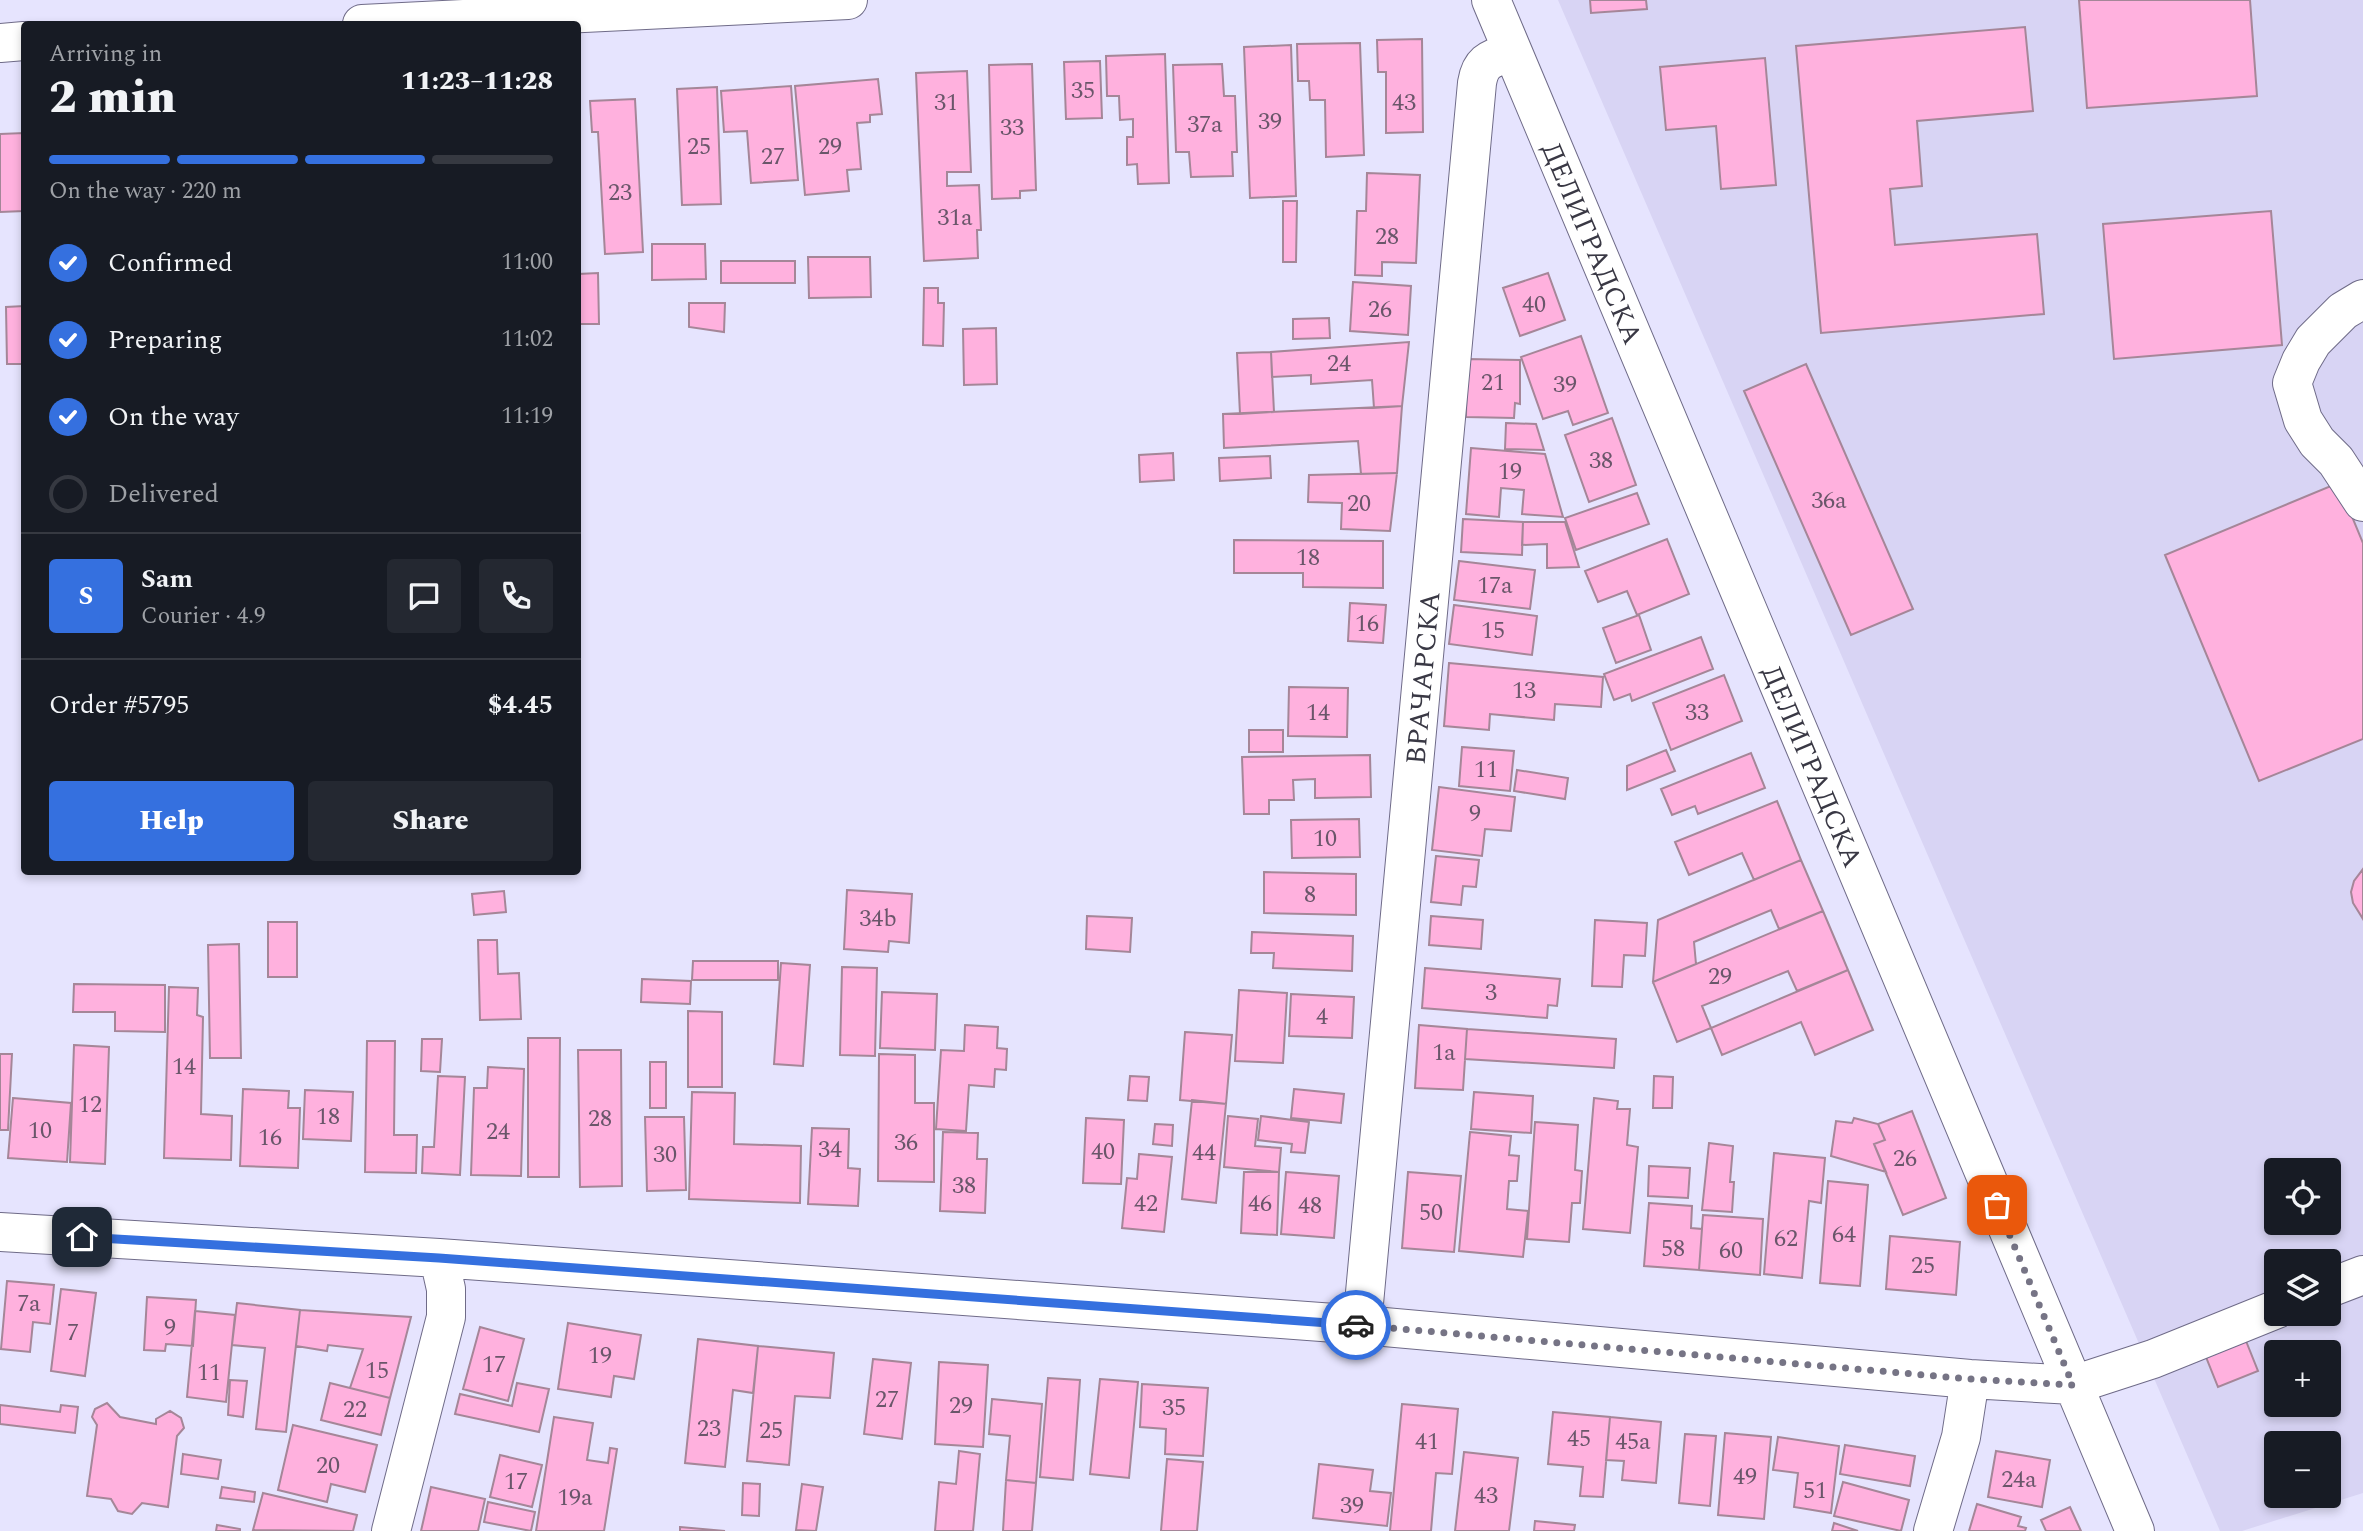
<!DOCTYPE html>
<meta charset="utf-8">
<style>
:root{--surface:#171b24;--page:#242831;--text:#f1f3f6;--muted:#9ea1a6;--line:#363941;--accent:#3570df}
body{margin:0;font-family:Spectral,serif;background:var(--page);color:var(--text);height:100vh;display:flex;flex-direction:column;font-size:26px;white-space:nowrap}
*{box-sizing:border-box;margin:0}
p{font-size:23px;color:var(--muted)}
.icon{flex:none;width:38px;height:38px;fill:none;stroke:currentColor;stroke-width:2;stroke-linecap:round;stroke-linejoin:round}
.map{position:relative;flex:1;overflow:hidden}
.side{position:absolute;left:21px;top:21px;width:560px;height:854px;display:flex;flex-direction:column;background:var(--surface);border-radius:7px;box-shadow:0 4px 10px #0003}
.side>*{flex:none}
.controls{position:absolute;left:2264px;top:1158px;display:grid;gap:14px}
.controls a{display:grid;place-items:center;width:77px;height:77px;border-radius:7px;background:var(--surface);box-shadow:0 4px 10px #0003;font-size:35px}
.pin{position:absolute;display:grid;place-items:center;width:60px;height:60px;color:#fff;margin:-30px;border-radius:14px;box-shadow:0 4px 10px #0006}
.courier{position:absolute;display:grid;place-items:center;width:70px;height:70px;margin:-35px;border:5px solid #3570df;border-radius:50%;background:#fff;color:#222;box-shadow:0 2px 9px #0007}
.summary em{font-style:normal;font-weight:800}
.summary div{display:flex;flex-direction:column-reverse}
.summary{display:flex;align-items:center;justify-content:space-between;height:119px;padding:0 28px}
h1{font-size:46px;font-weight:800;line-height:52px}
.bar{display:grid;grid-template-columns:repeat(4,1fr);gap:10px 7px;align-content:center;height:84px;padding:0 28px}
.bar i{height:9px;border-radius:5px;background:var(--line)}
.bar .current{background:var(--accent)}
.bar p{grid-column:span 4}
.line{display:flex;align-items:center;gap:18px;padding:0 28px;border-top:2px solid var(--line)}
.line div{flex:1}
.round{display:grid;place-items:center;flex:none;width:74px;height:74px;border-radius:7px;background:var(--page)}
ol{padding:0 28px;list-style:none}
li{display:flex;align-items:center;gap:21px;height:77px}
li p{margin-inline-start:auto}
li .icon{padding:7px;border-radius:50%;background:var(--accent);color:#fff;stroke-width:4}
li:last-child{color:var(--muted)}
li i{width:38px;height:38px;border:4px solid var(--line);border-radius:50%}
.primary-button{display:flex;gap:14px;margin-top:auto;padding:14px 28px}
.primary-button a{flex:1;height:80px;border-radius:7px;background:var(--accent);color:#fff;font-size:28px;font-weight:800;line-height:80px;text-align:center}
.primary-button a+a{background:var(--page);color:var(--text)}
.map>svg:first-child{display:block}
</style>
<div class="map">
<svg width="2363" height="1531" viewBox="0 0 2363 1531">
<rect width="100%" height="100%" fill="#e6e4fe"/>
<path fill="#d8d4f4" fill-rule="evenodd" d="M1558 0H2363V1493L2242 1531H2220ZM2277 1171H2329V1223H2277ZM2277 1262H2329V1314H2277ZM2277 1353H2329V1405H2277ZM2277 1444H2329V1496H2277Z"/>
<path fill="#ffb1de" stroke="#a58698" stroke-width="2" d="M1590 0H1646L1647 9 1591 13Z
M2079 0H2250L2257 96 2087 108Z
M2025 27 2033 111 1917 121 1922 186 1890 189 1895 245 2037 234 2044 314 1821 333 1796 46Z
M1422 39 1423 132 1386 133V72H1378L1377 40Z
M1360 43 1364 155 1326 157 1325 100H1310L1309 81H1298L1297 44Z
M1291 45 1296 196 1250 198 1244 47Z
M1165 54 1169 183 1138 184 1137 164 1127 165V137H1133V119L1120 120 1119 96H1107L1106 56Z
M1765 58 1776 185 1721 189 1716 126 1666 130 1660 67Z
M1100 61 1102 118 1066 119 1064 62Z
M1032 64 1036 190 1020 191V198L992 199 989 65Z
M1222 64 1224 96H1235L1237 152H1232L1233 176 1191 177 1189 152H1176L1173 65Z
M967 71 971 172H947V186L979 185 981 230H977L978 258 924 261 916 73Z
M878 79 882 114 870 115V122L857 123 861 169 847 170 849 191 805 195 795 86Z
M791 86 798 180 751 183 747 131 724 132 721 91Z
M717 87 721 204 682 205 677 89Z
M635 99 643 252 605 254 598 132H592L590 101Z
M24 133V211L0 212V134Z
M1367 173 1420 175 1416 263 1382 262V276L1355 275 1357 211H1366Z
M1283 201H1297L1296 262H1283Z
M2271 211 2282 345 2114 359 2103 224Z
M652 244H705L706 279 652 280Z
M808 257H870L871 297 809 298Z
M721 261H795V283H721Z
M598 273 599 324H578V274Z
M1548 273 1565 320 1520 336 1503 288Z
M1353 282 1411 286 1408 335 1350 331Z
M924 288H938V303H944L943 346 923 345Z
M689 303H725L724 332 689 327Z
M24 306V364H7L6 307Z
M1329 318 1330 338 1293 339V319Z
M996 328 997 384 964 385 963 329Z
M1581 336 1608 413 1573 425 1568 411 1543 419 1521 357Z
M1409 342 1402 406 1374 408 1372 380 1311 384V375L1272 377 1271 352Z
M1271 352 1274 412 1240 414 1237 353Z
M1467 359 1520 360V404L1515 403 1514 418 1466 417Z
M1806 364 1913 609 1851 635 1744 391Z
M1402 406 1397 473 1361 474 1358 441 1224 448 1223 414Z
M1612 418 1636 485 1589 502 1565 435Z
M1506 423 1536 424 1544 450 1505 449Z
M1471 448 1545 454 1563 517 1522 514 1524 490 1501 488 1499 517 1466 514Z
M1173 453 1174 480 1140 482 1139 455Z
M1270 456 1271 478 1220 481 1219 458Z
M1397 473 1390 531 1341 529 1342 503 1308 502 1309 475Z
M2338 483 2363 543V739L2259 781 2165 555Z
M1637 493 1649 524 1576 550 1565 518Z
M1463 519 1523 522 1522 555 1461 552Z
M1523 522H1565L1579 567 1547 568V544L1522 545Z
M1667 539 1689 594 1637 615 1627 591 1598 602 1585 571Z
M1234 540 1383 541V588L1303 587V573H1234Z
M1459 561 1535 570 1530 609 1454 600Z
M1350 603 1386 605 1383 643 1348 641Z
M1454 605 1537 616 1532 655 1449 644Z
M1639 615 1651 650 1616 663 1603 628Z
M1701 637 1713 669 1632 701 1630 694 1614 700 1604 674Z
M1449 663 1603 677 1601 707 1555 704 1554 720 1490 714 1489 730 1444 726Z
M1724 675 1742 721 1671 750 1653 703Z
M1289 687 1348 688 1347 737 1288 736Z
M1249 730H1283V752H1249Z
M1462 747 1514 751 1510 791 1459 786Z
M1666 750 1675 771 1627 790V766Z
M1751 753 1765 788 1698 814 1695 806 1672 815 1661 789Z
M1370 755 1371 797 1315 798V779L1293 780 1294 800H1269V814H1244L1242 757Z
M1517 770 1568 778 1565 799 1514 791Z
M1439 787 1515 797 1511 831 1485 829 1482 856 1432 850Z
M1777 801 1801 860 1754 880 1742 853 1689 875 1675 842Z
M1359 819 1360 857 1292 858 1291 820Z
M1436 856 1479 860 1476 887 1463 886 1461 905 1431 902Z
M1801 860 1823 911 1779 929 1771 910 1694 942 1696 964 1653 982 1658 920Z
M2363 869V919L2353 903 2351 892 2354 881Z
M1264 872 1356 874V915L1264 913Z
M847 890 912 894 909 943 889 941 888 952 844 949Z
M504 891 506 912 474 915 472 894Z
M1823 911 1848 970 1797 991 1788 971 1702 1006 1711 1028 1677 1042 1653 982Z
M1087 916 1132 918 1130 952 1086 949Z
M1431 916 1483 920 1481 949 1429 945Z
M1595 920 1647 923 1645 956 1624 955 1622 987 1592 986Z
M268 922H297V977H268Z
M1252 932 1353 936 1352 971 1273 968 1274 953H1251Z
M478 940H497L498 974 519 973 521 1019 480 1020Z
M239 944 241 1058H210L208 945Z
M693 961H778V980H692Z
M781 963 810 965 803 1066 774 1064Z
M842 967 877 968 875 1056 840 1055Z
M1425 968 1560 979 1557 1006 1548 1005 1547 1018 1422 1008Z
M1848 970 1873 1030 1815 1055 1801 1022 1722 1055 1711 1028Z
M642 979 691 981 690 1004 641 1002Z
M74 984 165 985V1032L115 1031V1012H73Z
M169 987 198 988 197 1015 203 1017 201 1114 232 1116 231 1160 164 1158Z
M1239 990 1287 993 1283 1063 1235 1061Z
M882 992 937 994 935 1050 880 1048Z
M1291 994 1354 997 1352 1038 1289 1036Z
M688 1011 722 1012V1087H688Z
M965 1025 998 1027 997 1048 1007 1049 1006 1070 995 1069 994 1087 969 1085 966 1131 936 1129 941 1050 964 1051Z
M1419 1025 1467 1029 1463 1090 1415 1088Z
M1467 1029 1616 1039 1614 1068 1465 1059Z
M1185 1032 1232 1035 1226 1104 1180 1100Z
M528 1038H560L559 1177H528Z
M422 1039H442L440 1072 421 1071Z
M367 1041H395L394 1135H417L416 1173 365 1172Z
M74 1045 109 1047 105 1164 70 1162Z
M578 1050H621L622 1186 580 1187Z
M0 1054H12L8 1130H0Z
M879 1054 915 1055V1103H934V1182L878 1181Z
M650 1062H666V1108H650Z
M488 1067 524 1069 521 1176 471 1175 474 1088H487Z
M438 1076 465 1077 460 1175 422 1173 423 1147H434Z
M1130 1076 1149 1077 1147 1101 1128 1100Z
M1654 1076 1673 1077 1672 1108H1653Z
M243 1089 289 1091 288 1108H300L298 1168 240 1166Z
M1294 1089 1344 1094 1341 1123 1291 1118Z
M305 1090 353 1092 351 1141 303 1139Z
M692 1092 735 1093 734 1144 801 1146 800 1203 689 1199Z
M1474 1092 1533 1096 1531 1133 1471 1129Z
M13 1098 71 1103 67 1162 8 1158Z
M1594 1098 1618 1101 1617 1109H1630L1627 1145 1638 1147 1630 1233 1583 1229Z
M1192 1100 1226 1104 1216 1203 1182 1199Z
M1912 1111 1946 1198 1903 1215 1874 1144 1885 1140 1878 1124Z
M1228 1116 1258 1119 1255 1146 1281 1148 1279 1172 1224 1167Z
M1261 1116 1309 1122 1305 1153 1291 1152 1292 1144 1258 1140Z
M645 1117H684L686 1190 647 1191Z
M1086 1118 1124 1120 1121 1184 1083 1183Z
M1854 1118 1878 1124 1885 1140 1874 1144 1886 1172 1831 1156 1836 1121 1852 1123Z
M1535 1122 1578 1125 1575 1170 1582 1171 1580 1203H1572L1569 1242 1527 1239Z
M1155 1124 1173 1125 1172 1146 1153 1144Z
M812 1128 849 1129 848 1168 860 1169 858 1206 808 1204Z
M943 1132 978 1133 977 1159H987L985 1213 940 1211Z
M1470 1132 1511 1136 1509 1155 1519 1156 1517 1181H1509L1507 1209 1528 1211 1523 1257 1459 1251Z
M1709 1143 1733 1146 1730 1182H1734L1732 1212 1702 1210Z
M1774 1153 1825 1158 1821 1203 1809 1201 1802 1278 1764 1274Z
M1139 1154 1172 1157 1164 1232 1122 1228 1127 1178 1137 1179Z
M1649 1166 1690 1168 1688 1198 1648 1196Z
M1244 1172H1279L1277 1235 1241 1233Z
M1286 1172 1339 1176 1334 1238 1281 1234Z
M1408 1172 1461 1176 1454 1252 1402 1248Z
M1828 1181 1868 1185 1860 1286 1820 1283Z
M1649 1203 1692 1206 1691 1228 1702 1229 1699 1270 1644 1266Z
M1703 1215 1763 1219 1760 1275 1699 1270Z
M1890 1236 1960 1242 1956 1295 1886 1289Z
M7 1281 54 1285 50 1324 33 1322 30 1352 1 1349Z
M61 1289 96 1293 85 1376 51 1371Z
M147 1297 196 1300 193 1346 166 1344 165 1351 144 1350Z
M237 1303 300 1310 286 1432 256 1429 265 1348 232 1345Z
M300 1310 411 1317 390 1398 350 1388 363 1349 328 1345 327 1351 296 1346Z
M195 1311 235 1315 226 1402 187 1397Z
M568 1323 641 1335 634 1379 614 1376 611 1397 558 1389Z
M480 1327 524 1339 508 1401 463 1389Z
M2244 1336 2258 1371 2218 1387 2204 1352Z
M698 1339 758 1346 753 1393 733 1390 725 1467 685 1463Z
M758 1346 834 1353 830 1398 795 1396 789 1465 747 1461Z
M873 1359 911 1363 902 1439 864 1434Z
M939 1362 988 1365 983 1447 935 1444Z
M1048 1378 1080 1380 1073 1480 1040 1477Z
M1100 1379 1138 1382 1129 1478 1090 1474Z
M230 1380 247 1381 243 1417 228 1415Z
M330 1383 390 1398 381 1435 321 1420Z
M517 1383 549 1389 539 1432 455 1414 460 1394 512 1406Z
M1142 1384 1208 1388 1203 1456 1165 1454 1166 1429 1140 1427Z
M992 1399 1042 1404 1036 1483 1006 1480 1010 1436 989 1434Z
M107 1403 120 1417 156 1424V1419L170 1411 181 1418 184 1428 177 1436 168 1507 142 1503 132 1514 118 1511 111 1499 87 1496 97 1425 92 1417 95 1409Z
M1402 1404 1458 1409 1452 1474 1436 1473 1431 1531H1390Z
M0 1405 60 1412 61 1405 78 1407 75 1433 0 1424Z
M1553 1412 1610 1417 1603 1497 1580 1496 1583 1467 1548 1464Z
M554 1417 593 1423 587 1460 608 1463 610 1448 617 1449 604 1531H536Z
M1610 1417 1661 1422 1656 1483 1622 1480 1624 1461 1606 1460Z
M293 1425 377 1445 365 1492 331 1484 327 1502 278 1490Z
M1725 1433 1771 1437 1764 1519 1718 1515Z
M1685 1434 1716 1436 1710 1506 1679 1503Z
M1778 1437 1839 1446 1831 1513 1794 1507 1798 1473 1773 1470Z
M1845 1445 1915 1456 1910 1486 1840 1474Z
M959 1451 980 1454 973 1531H935L939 1482 956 1484Z
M1996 1451 2050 1460 2042 1507 1988 1497Z
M1464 1452 1518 1458 1509 1531H1455Z
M183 1454 221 1460 218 1479 181 1474Z
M500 1455 542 1465 532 1507 490 1497Z
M1167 1459 1203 1462 1197 1531H1161Z
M1319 1464 1373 1470 1370 1491 1391 1493 1387 1526 1313 1518Z
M1006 1480 1036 1483 1032 1531H1003Z
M1843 1482 1909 1500 1901 1531 1834 1516Z
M743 1483 760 1484 759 1516 742 1515Z
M802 1484 823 1487 816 1531 796 1530Z
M222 1487 255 1492 254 1502 220 1498Z
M431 1487 485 1499 478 1531H421Z
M263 1493 357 1515 353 1531 253 1530Z
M488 1502 535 1512 531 1531 484 1522Z
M1977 1504 2021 1517 2018 1526 2026 1528 2025 1531H1969Z
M2070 1507 2081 1531H2046L2041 1520Z
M1535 1521 1575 1525 1574 1531H1534Z
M1834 1523 1858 1531H1832Z
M217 1525 240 1529V1531H216Z
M680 1527 725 1531H680Z"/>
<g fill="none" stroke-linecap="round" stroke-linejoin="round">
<defs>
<path id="minor" d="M1491 0 2135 1531
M362 24 848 0
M0 43 24 41
M2363 299 2343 311 2313 341 2301 361 2292 383 2303 420 2317 442 2336 461 2363 502
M0 1232 439 1258 1362 1325 1970 1379 2073 1385 2153 1359 2277 1309
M2329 1288 2363 1275
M1362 1325 1477 83C1481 59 1492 59 1512 52
M391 1531 446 1317V1289L439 1258
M1933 1531 1961 1437 1970 1379"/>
</defs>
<use href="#minor" stroke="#6f6b88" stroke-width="40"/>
<use href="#minor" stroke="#fff" stroke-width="38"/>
</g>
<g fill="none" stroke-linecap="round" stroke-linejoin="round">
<path stroke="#767485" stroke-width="7" stroke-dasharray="0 12.6" d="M1356 1325 1970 1379 2073 1385 1997 1205"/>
<path stroke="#3570df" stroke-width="9" d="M82 1237 439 1258 1356 1325"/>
</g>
<g text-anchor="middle" stroke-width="5" stroke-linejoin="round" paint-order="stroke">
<g font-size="24" fill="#6a566a">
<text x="1083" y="98">35</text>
<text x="946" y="110">31</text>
<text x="1404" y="110">43</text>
<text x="1270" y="129">39</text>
<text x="1205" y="132">37a</text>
<text x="1012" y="135">33</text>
<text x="699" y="154">25</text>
<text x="830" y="154">29</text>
<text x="773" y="164">27</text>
<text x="620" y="200">23</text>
<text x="955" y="225">31a</text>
<text x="1387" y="244">28</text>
<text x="1534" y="312">40</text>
<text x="1380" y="317">26</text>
<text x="1339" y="371">24</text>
<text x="1493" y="390">21</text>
<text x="1565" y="392">39</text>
<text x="1601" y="468">38</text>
<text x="1510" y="479">19</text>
<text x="1829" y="508">36a</text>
<text x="1359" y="511">20</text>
<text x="1308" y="565">18</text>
<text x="1495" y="593">17a</text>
<text x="1367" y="631">16</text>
<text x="1493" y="638">15</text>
<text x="1524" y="698">13</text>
<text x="1318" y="720">14</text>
<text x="1697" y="720">33</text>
<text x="1486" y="777">11</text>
<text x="1475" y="821">9</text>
<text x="1325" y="846">10</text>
<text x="1310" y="902">8</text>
<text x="878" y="926">34b</text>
<text x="1720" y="984">29</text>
<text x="1491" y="1000">3</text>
<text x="1322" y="1024">4</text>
<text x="1444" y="1060">1a</text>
<text x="184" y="1074">14</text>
<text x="90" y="1112">12</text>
<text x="328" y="1124">18</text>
<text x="600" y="1126">28</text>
<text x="40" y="1138">10</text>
<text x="498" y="1139">24</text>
<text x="270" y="1145">16</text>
<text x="906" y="1150">36</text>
<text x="830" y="1157">34</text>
<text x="1103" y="1159">40</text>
<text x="1204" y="1160">44</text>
<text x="665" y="1162">30</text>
<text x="1905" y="1166">26</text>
<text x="964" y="1193">38</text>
<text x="1146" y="1211">42</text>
<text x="1260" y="1211">46</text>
<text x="1310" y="1213">48</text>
<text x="1431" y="1220">50</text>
<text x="1844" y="1242">64</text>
<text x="1786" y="1246">62</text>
<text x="1673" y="1256">58</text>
<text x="1731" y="1258">60</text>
<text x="1923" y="1273">25</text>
<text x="29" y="1311">7a</text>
<text x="170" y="1335">9</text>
<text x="73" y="1340">7</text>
<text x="600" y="1363">19</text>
<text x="494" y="1372">17</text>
<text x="377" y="1378">15</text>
<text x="209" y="1380">11</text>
<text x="887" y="1407">27</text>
<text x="961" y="1413">29</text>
<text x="1174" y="1415">35</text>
<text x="355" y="1417">22</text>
<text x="709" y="1436">23</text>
<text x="771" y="1438">25</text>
<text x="1579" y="1446">45</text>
<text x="1427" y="1449">41</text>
<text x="1633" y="1449">45a</text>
<text x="328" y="1473">20</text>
<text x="1745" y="1484">49</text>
<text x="2019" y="1487">24a</text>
<text x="516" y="1489">17</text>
<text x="1815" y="1498">51</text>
<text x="1486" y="1503">43</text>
<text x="575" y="1505">19a</text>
<text x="1352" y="1513">39</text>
</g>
<g font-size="28" fill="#393844" stroke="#fff">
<text transform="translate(1593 243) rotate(67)" y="10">ДЕЛИГРАДСКА</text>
<text transform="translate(1422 678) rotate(-85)" y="10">ВРАЧАРСКА</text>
<text transform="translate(1813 766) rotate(67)" y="10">ДЕЛИГРАДСКА</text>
</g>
</g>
</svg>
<div class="controls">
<a><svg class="icon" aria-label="locate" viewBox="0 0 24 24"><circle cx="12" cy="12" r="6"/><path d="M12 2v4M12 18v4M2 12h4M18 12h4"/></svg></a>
<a><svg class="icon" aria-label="layers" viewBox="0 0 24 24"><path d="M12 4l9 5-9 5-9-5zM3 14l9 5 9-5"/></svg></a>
<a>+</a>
<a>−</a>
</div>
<div class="pin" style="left:1997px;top:1205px;background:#ea580c"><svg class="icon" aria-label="bag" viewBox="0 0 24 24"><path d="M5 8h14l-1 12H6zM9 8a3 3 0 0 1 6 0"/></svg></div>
<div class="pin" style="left:82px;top:1237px;background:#1f2937"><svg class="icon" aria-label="home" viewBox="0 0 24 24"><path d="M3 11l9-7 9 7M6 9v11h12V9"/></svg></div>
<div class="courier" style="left:1356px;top:1325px"><svg class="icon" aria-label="car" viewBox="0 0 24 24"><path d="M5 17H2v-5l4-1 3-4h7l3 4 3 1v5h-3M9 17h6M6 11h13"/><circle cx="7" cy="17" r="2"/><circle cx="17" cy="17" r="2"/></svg></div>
<section class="side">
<div class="summary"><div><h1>2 min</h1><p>Arriving in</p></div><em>11:23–11:28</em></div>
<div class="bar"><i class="current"></i><i class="current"></i><i class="current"></i><i></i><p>On the way · 220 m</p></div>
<ol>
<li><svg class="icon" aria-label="check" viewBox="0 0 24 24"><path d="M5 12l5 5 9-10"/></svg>Confirmed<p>11:00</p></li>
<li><svg class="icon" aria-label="check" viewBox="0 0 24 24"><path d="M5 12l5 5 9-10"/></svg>Preparing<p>11:02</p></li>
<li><svg class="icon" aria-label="check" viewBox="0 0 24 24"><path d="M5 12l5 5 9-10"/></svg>On the way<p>11:19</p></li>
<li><i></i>Delivered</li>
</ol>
<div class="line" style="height:126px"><b class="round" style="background:var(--accent);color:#fff">S</b><div><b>Sam</b><p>Courier · 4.9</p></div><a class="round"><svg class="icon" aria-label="chat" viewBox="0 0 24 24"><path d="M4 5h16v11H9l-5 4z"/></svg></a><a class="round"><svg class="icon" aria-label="phone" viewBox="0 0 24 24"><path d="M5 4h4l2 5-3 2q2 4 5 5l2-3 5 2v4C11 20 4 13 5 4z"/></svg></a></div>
<div class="line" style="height:91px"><div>Order #5795</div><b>$4.45</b></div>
<div class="primary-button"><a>Help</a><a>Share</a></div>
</section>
</div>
